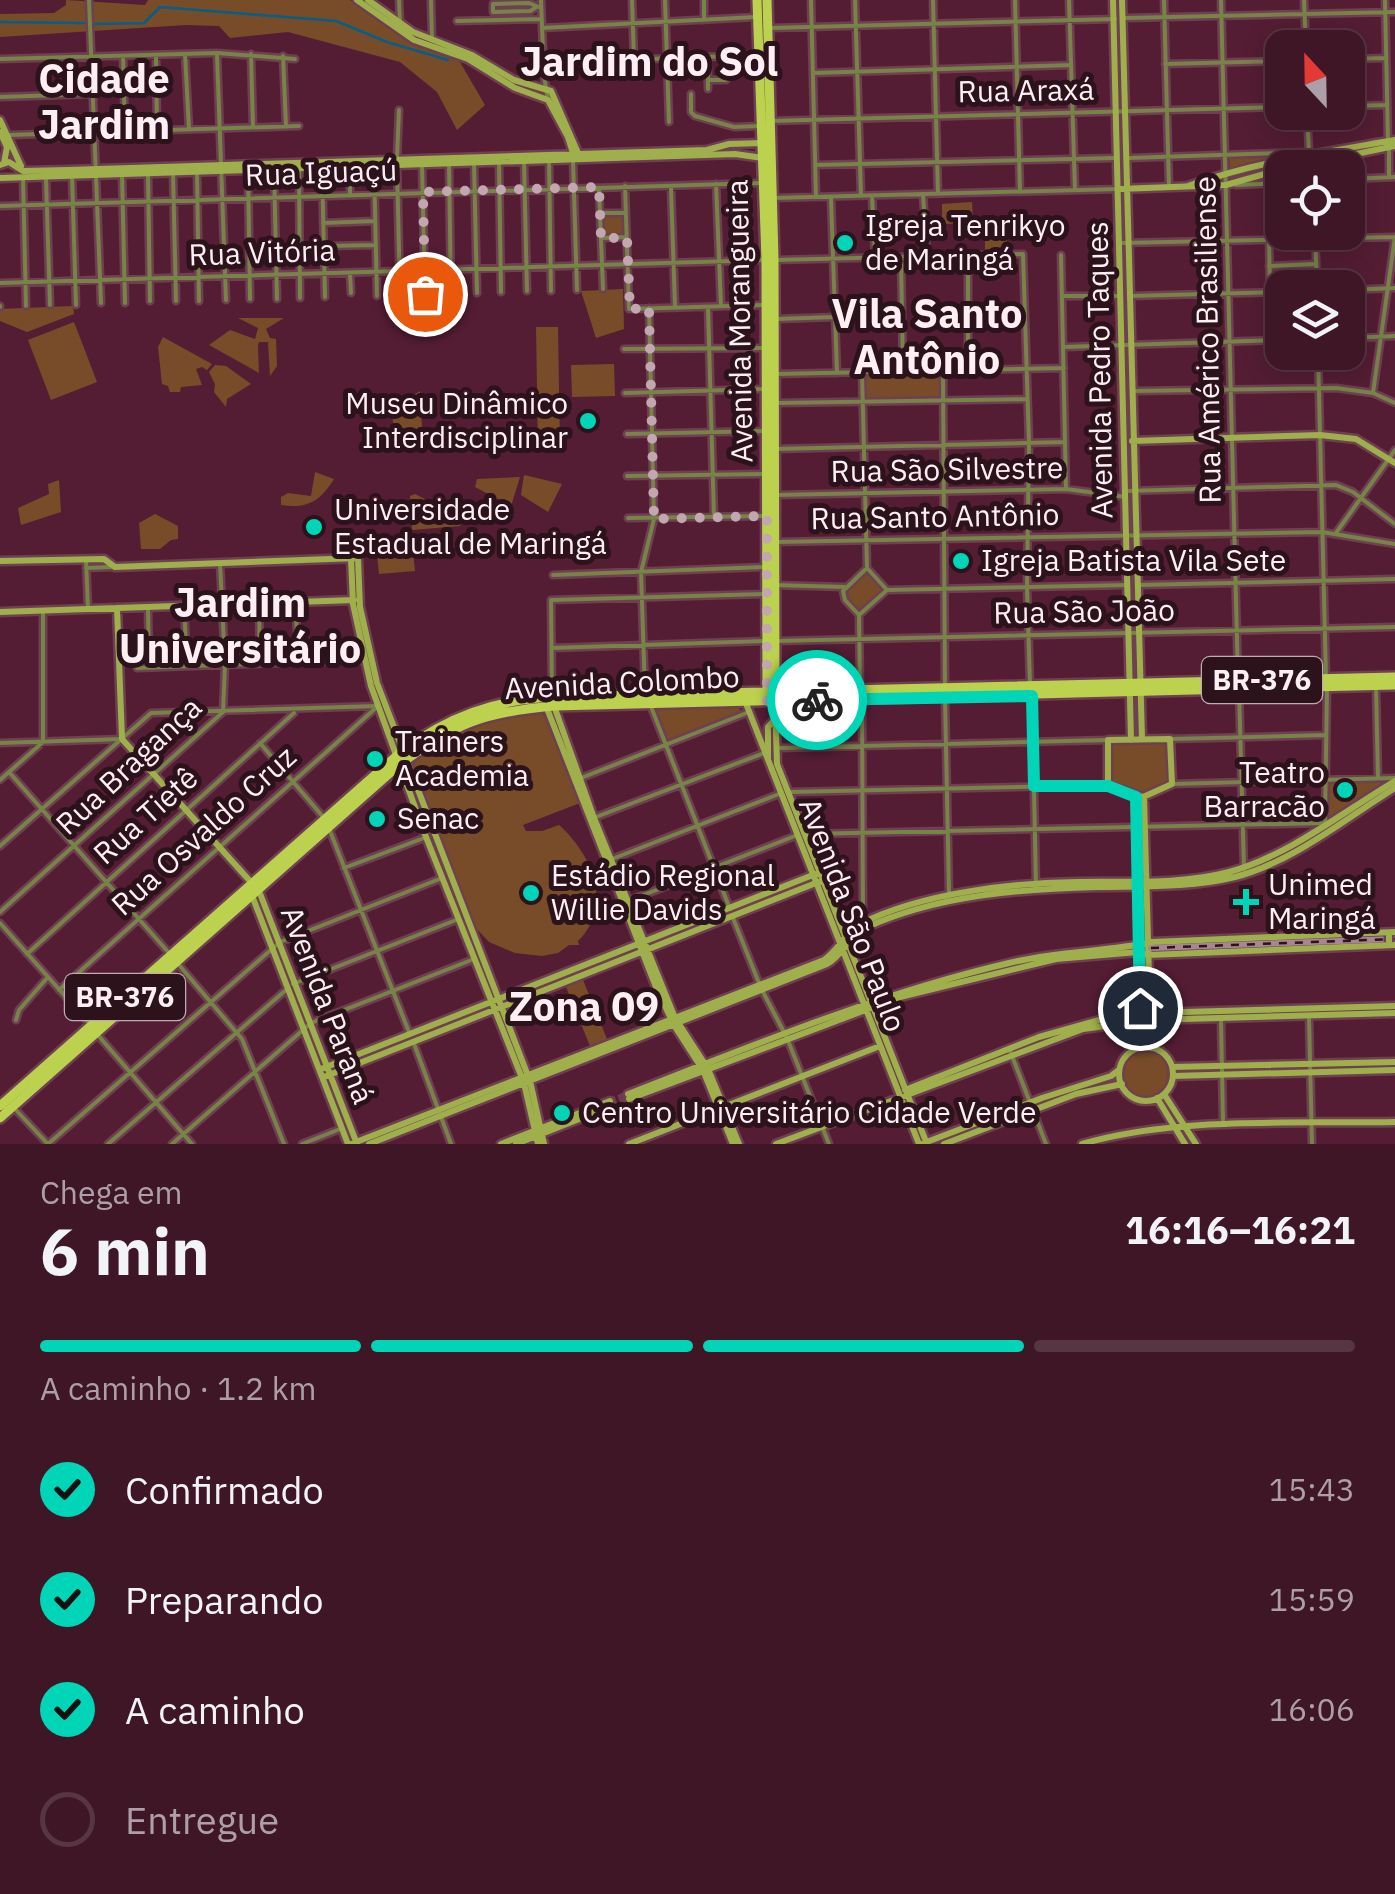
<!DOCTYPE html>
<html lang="pt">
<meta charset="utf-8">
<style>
:root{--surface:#3f1626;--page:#4a2332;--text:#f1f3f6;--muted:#ad9fa7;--line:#583543;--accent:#00d5b7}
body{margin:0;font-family:"IBM Plex Sans",sans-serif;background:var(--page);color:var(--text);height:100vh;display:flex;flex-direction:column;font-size:38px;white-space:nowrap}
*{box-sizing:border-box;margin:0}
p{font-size:32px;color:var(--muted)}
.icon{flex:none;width:55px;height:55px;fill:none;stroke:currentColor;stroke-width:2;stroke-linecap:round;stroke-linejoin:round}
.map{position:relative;height:1144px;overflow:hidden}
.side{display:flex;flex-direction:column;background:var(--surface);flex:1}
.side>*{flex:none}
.needle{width:65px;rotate:338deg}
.fabs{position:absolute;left:1265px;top:30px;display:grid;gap:20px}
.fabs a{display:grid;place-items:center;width:100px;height:100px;border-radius:20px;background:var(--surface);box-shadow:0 5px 25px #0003,0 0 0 2px var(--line);font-size:50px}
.pin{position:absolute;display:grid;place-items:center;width:85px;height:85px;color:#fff;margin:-42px;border:5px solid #fff;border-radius:50%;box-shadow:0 2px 10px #0007}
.courier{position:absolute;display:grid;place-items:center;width:100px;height:100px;margin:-50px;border:8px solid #00d5b7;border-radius:50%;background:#fff;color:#222;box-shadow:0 2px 12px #0007}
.headline em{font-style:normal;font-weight:700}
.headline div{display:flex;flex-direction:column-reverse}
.headline{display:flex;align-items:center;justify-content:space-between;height:170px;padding:0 40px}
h1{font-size:65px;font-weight:700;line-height:75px}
.bar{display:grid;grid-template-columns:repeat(4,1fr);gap:15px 10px;align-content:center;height:120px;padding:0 40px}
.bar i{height:12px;border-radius:8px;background:var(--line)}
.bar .on{background:var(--accent)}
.bar p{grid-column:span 4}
ol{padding:0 40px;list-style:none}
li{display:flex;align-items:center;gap:30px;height:110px}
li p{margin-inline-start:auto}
li .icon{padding:10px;border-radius:50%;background:var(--accent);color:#111;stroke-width:4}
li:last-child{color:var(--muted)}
li i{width:55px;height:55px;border:5px solid var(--line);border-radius:50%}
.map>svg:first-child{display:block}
</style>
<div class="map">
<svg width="1395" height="1144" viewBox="0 0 1395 1144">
<rect width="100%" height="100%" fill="#541d33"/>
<path fill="#784c28" d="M66 0 145 5 148 0H350L395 32 445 52 460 62 485 105 457 130 437 92 400 62 288 32 230 38 219 26 186 25 0 37V14L54 13 66 5Z
M1229 156 1304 157 1306 167 1282 168V182L1231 183Z
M972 202 973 223 942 224V204Z
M600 213H626L627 237 601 238Z
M985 218H1007V250H985Z
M623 289 624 329 596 338 581 291Z
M73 306 74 314 27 332 0 321V309Z
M238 318H284L266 329 270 338 276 339 277 366 270 376 268 342H259L258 346 259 373 209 345 230 330 255 339 258 328Z
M74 322 97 382 51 400 28 340Z
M536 327H558L560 448H538Z
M163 337 212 364 207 370 202 367 196 369 202 385 181 387 180 392H170L168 386 162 384 158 347Z
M614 364 615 396 572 397 571 365Z
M215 365 226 366 251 384 227 399 226 407 214 392 215 384 209 372Z
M943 372V401L863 402 862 373Z
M420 391 423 447 410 452 394 442 392 408Z
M315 472 334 479C320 502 306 509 281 505V497L288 493 311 496Z
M524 475 562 484 548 512 521 495Z
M520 477 511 506 475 487 477 479Z
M59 480 61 512 21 525 18 508 49 494 48 484Z
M415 494 458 516 462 519 460 526 412 530 410 496Z
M155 514 178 526V539L171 540 160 549H141L139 523Z
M413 551 415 571 379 574 377 554Z
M867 568 887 590 859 615 845 600V587Z
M739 708 741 711 667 740 655 709Z
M536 710 544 715 580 803 523 825 526 831H542L559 825C592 854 614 906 578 941L579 945H569L558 953 542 956 515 953 489 942 474 926 411 764C451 735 488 719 536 710Z
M1170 739 1172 784 1144 797 1108 785V740Z
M1395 778 1325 823 1326 779Z
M581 975 609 1044 592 1051 564 982Z
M1120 1074a26 26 0 1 1 52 0a26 26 0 1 1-52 0Z"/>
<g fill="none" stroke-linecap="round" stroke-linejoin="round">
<path stroke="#045f89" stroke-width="2.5" d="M0 22 84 23
M95 24 144 23 160 7 336 21 387 42 448 60"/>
<path stroke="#6e3c50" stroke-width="6" stroke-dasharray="6 3" stroke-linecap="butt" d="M610 1101 628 1094
M612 1106 629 1099"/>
<defs>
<path id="street" d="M89 0 101 303
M399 0 400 22
M431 0 432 38
M541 0 544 76 548 100
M632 0 634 59
M665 0 669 122
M704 0V20
M811 0 816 197
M855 0 861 196
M933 0 938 194
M1015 0 1020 192
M1069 0 1075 190
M1164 0 1169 187
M1221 0 1238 680
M1304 0 1306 48
M1385 0 1388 141
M535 8 530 11 493 12V4L529 3 541 8
M1125 18 1395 12
M457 21 541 19
M542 28 756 17
M770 28 1115 19
M185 54 189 129
M251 54 253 127
M156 55 157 130
M217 55 226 300
M123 56 125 131
M283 56 286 126
M708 57V89
M0 59 217 53 295 59
M1348 59 1386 58
M543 63 756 55
M1165 64 1282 61
M813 73 1071 65
M708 80H726
M691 94V112L695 116 734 127 760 126
M0 97 92 94
M1348 106 1387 105
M1307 112 1309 153
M770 121 1282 107
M9 135 299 126
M1389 147V177
M397 158 399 110
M1129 158 1309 152
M549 160 551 291
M573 160 577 290
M524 161 527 291
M499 162 501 292
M474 163 477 293
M449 164 451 294
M422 165 425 294
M815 165 1115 158
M397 166 400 295
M322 167 325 297
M350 167V195
M374 167 377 296
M274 169 277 299
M299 169 300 298
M248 170 250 299
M173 172 176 301
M197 172 199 301
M122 173 125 303
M72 175 76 305
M148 176 150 301
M23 177 26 306
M46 179 50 305
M1348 179 1395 177
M716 184 721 306
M1236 185 1282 183
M625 186 629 309 765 305
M671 187 675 307
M599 189 603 289
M923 194 927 254
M872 196 875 256
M773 198 1118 189
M831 198 837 373
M0 206 760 183
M600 213H625
M323 223 375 221
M1315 232 1317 288
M601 238 626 237
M1269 239 1270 292
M1120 243 1395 237
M326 246 376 245
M1061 255 1066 489
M968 256V371
M901 257 903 372
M775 260 1023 254 1029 443 1027 587 1030 685
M1269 266 1315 264
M350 273 351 293
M0 283 766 260
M1348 290 1395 288
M1063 296H1118
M1130 296 1282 292
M0 306V307
M708 307 714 517
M775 319 835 317
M1348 338 1395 336
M1064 347 1282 340
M624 349 766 348
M1318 352 1326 678
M943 372 945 687
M862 373 867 568
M775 374 1064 368
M1132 391 1336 388 1373 393 1395 403
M625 393 765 389
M1373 393 1395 237
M776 403 1027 399
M627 434 767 431
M774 449 1065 442
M627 476 767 474
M1127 491 1336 485 1353 492 1395 524
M777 495 1066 489 1126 497
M628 518 763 516
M1336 533 1395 450
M775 542 1322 532 1395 544
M86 559 88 609
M86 568 111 567
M867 568 887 590 859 615 845 600 843 591Z
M553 575 767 567
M774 585 845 587
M1140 585 1395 579
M887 590 1128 585
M295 602 299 662
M259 603 260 663
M184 605 187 666
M148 607 149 667
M859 615 860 689
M775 641 1395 627
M552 648 766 641
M137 668 364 660
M1376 687 1378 778
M1239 689 1244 869
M645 692 641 572 654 519 649 308
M1032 695 1036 886
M552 696 551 600 765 594
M945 698 949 893
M862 699 863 924
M650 704 730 909
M1171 739 1326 735
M0 743 122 739
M260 743 324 818
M778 748 1108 740
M9 772 169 953
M581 778 749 712
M0 780 43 742V611
M1172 784 1395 778
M789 792 1108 785
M596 817 764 753
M1325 823 1327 688
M330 831 409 1032
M805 834 1325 823
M0 846 151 713 378 706
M612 859 779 794
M344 868 424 838
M628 901 795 836
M0 912 223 712 225 665 220 563
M733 918 759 983
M0 923 90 1024
M27 954 294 713
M179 965 242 1039 284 1144
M293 984 456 920
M59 990 378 706
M763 992 787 1038 829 1144
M1309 1018 1312 1144
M16 1020 19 1010 48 977
M1221 1021 1223 1121
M97 1034 192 1144
M413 1041 451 1144
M1009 1048 1046 1144
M15 1109 48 1144 280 942 442 878
M108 1144 286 990
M172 1144 311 1023 474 959
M302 1144 340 1129"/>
<path id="secondary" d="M357 0 414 40 468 59 515 88 548 100 568 137 573 153
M368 0 413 32 472 55 514 80 551 91 578 153
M1113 0 1131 740
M1122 0 1142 739
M0 120 21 166
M0 132 7 147 4 163
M0 165 9 162 23 171 68 170 707 150 729 144 763 143
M1288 168 1395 146
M0 178 735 154 763 158
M1188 186C1255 162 1326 152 1395 140
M1119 189 1226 185 1282 169
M1132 441 1320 435 1356 439 1395 463
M351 558 353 604 371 686 424 832 524 1083 538 1144
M0 561 104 559 115 567 358 558 360 607 377 683 530 1081 544 1144
M117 608 122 739 259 891 357 1144
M0 612 354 600
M745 701 919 1144
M775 701 777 764 927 1144
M553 703 594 818 675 1018 708 1069 739 1144
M546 706 656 987 674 1025 703 1070 733 1144
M1170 739 1172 784 1143 797 1108 785V740Z
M768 758V727L776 718
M1136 797 1141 1048
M1144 797 1151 1048
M251 893 348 1144
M1119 1074a27 27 0 1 1 54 0a27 27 0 1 1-54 0Z
M1172 1067 1395 1062
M321 1069 818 873
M1173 1076 1395 1070
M324 1077 821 881
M905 1090 1039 1037 1103 1019 1149 1013 1395 1006
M628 1094C754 1045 877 994 1009 963 1057 951 1106 952 1152 942L1395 932
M1164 1094 1196 1144
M1157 1098 1185 1144
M629 1099 900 997 1056 959 1138 952 1148 955 1395 945
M924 1143 1042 1098 1111 1076 1119 1070
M351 1144 824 960C839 950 846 931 862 923 923 893 1010 883 1077 882 1128 881 1180 885 1229 872 1288 856 1343 812 1395 781
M369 1144 827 964C843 955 849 936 865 928 937 895 1020 889 1098 887 1143 886 1190 888 1235 877 1293 862 1345 819 1395 788
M501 1144 610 1101
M516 1144 612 1106
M629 1144 880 1046
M776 1144 1083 1029 1149 1020 1395 1013
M944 1144 1076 1094 1122 1084
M1082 1144C1177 1116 1296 1124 1395 1122"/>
<path id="primary" d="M757 0 766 260 767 693
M767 0 774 260 775 693
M0 1106 401 752C447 717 495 700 552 697L1395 677
M0 1118 399 765C455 723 484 712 554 706L1395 685"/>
</defs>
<use href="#street" stroke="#6f3f52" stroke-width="9"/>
<use href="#secondary" stroke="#6f3f52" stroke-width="11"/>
<use href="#primary" stroke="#6f3f52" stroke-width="14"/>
<use href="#street" stroke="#788348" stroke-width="4"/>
<use href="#secondary" stroke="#9faf4c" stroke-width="6"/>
<use href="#primary" stroke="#bcd14d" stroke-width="9"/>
<defs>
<path id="rail" d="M1151 948 1395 939"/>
</defs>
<use href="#rail" stroke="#a88593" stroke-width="6"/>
<use href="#rail" stroke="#2b121b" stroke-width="2.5" stroke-dasharray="8" stroke-linecap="butt"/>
<defs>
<path id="secondary-bridge" d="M1389 936V942"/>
</defs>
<use href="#secondary-bridge" stroke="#6f3f52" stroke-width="11" stroke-linecap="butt"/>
<use href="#secondary-bridge" stroke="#9faf4c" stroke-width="6"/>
</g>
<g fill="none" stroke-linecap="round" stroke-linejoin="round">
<path stroke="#c2a6b0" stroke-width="10" stroke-dasharray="0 18" d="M425 294 423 192 599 187 601 238H627L630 309 649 308 654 519 767 516V701L817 700"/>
<path stroke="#00d5b7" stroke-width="12" d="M817 700 1032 696 1034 786H1108L1136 797 1140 1008"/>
</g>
<g fill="#00d5b7" stroke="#2b121b" stroke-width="4">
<circle cx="845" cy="243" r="10"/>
<circle cx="588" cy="421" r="10"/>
<circle cx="314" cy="527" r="10"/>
<circle cx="961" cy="561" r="10"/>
<circle cx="375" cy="759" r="10"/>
<circle cx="1345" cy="790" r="10"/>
<circle cx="377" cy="819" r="10"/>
<circle cx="531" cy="893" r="10"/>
<path d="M1241 887h10v10h10v10h-10v10h-10v-10h-10v-10h10z"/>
<circle cx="562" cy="1113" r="10"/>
</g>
<g text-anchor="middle" stroke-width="10" stroke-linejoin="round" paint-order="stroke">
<g fill="#2b121b" stroke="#bfadb3" stroke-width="2.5">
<rect x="1202" y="657" width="120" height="46" rx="8"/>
<rect x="65" y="974" width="120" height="46" rx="8"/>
</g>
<g font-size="28" font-weight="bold" fill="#feeff4">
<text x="1262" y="690">BR-376</text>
<text x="125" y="1007">BR-376</text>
</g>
<g font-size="30" fill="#feeff4" stroke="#2b121b">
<text transform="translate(1026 91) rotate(-1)" y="10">Rua Araxá</text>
<text transform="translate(321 173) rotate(-2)" y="10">Rua Iguaçú</text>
<text transform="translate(262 253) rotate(-2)" y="10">Rua Vitória</text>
<text transform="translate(740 321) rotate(-91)" y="10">Avenida Morangueira</text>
<text transform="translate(1208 340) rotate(-91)" y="10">Rua Américo Brasiliense</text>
<text transform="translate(1100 370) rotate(-91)" y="10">Avenida Pedro Taques</text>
<text transform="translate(947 470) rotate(-1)" y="10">Rua São Silvestre</text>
<text transform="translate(935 517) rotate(-1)" y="10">Rua Santo Antônio</text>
<text transform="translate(1084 612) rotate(-1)" y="10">Rua São João</text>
<text transform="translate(622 683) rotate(-3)" y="10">Avenida Colombo</text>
<text transform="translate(129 766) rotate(-43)" y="10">Rua Bragança</text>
<text transform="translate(146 816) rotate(-42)" y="10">Rua Tietê</text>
<text transform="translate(204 831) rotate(-42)" y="10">Rua Osvaldo Cruz</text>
<text transform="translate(852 915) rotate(69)" y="10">Avenida São Paulo</text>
<text transform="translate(327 1005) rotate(69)" y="10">Avenida Paraná</text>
</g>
<g font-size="30" fill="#feeff4" stroke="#2b121b" text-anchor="start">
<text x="865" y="236">Igreja Tenrikyo<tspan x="865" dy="34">de Maringá</tspan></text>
<text x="568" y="414" text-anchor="end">Museu Dinâmico<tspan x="568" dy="34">Interdisciplinar</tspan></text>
<text x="334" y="520">Universidade<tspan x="334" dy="34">Estadual de Maringá</tspan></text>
<text x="981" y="571">Igreja Batista Vila Sete</text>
<text x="395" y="752">Trainers<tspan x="395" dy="34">Academia</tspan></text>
<text x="1325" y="783" text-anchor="end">Teatro<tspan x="1325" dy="34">Barracão</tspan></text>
<text x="397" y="829">Senac</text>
<text x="551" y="886">Estádio Regional<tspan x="551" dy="34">Willie Davids</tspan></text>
<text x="1268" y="895">Unimed<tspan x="1268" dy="34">Maringá</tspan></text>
<text x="582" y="1123">Centro Universitário Cidade Verde</text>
</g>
<g font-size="40" font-weight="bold" fill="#feeff4" stroke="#2b121b">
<text x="649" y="76">Jardim do Sol</text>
<text x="104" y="93">Cidade<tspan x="104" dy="46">Jardim</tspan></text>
<text x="927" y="328">Vila Santo<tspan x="927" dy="46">Antônio</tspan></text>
<text x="240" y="617">Jardim<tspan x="240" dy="46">Universitário</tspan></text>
<text x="584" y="1021">Zona 09</text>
</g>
</g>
</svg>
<div class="fabs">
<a><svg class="needle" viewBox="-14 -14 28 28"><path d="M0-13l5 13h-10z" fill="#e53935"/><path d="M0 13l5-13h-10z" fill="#ad9fa7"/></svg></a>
<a><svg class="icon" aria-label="locate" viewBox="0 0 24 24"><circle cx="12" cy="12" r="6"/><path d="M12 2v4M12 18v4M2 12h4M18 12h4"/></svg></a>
<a><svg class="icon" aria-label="layers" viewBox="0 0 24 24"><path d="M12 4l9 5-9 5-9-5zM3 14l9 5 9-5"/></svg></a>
</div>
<div class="pin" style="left:425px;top:294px;background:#ea580c"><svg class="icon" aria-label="bag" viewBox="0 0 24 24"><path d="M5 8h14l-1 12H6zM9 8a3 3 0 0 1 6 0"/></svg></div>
<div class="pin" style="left:1140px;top:1008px;background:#1f2937"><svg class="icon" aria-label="home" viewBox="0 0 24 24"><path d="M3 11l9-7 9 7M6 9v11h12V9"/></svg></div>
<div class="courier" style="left:817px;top:700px"><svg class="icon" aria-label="bike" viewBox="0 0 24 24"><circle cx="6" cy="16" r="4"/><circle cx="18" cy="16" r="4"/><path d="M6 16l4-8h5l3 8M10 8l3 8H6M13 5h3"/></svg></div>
</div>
<section class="side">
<div class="headline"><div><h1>6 min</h1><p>Chega em</p></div><em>16:16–16:21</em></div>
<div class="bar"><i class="on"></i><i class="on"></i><i class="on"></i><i></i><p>A caminho · 1.2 km</p></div>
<ol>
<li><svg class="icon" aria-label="check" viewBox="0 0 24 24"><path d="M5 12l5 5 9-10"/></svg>Confirmado<p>15:43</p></li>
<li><svg class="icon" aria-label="check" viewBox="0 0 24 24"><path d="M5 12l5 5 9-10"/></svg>Preparando<p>15:59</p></li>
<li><svg class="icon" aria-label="check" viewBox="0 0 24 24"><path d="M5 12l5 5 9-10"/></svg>A caminho<p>16:06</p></li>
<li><i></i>Entregue</li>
</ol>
</section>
